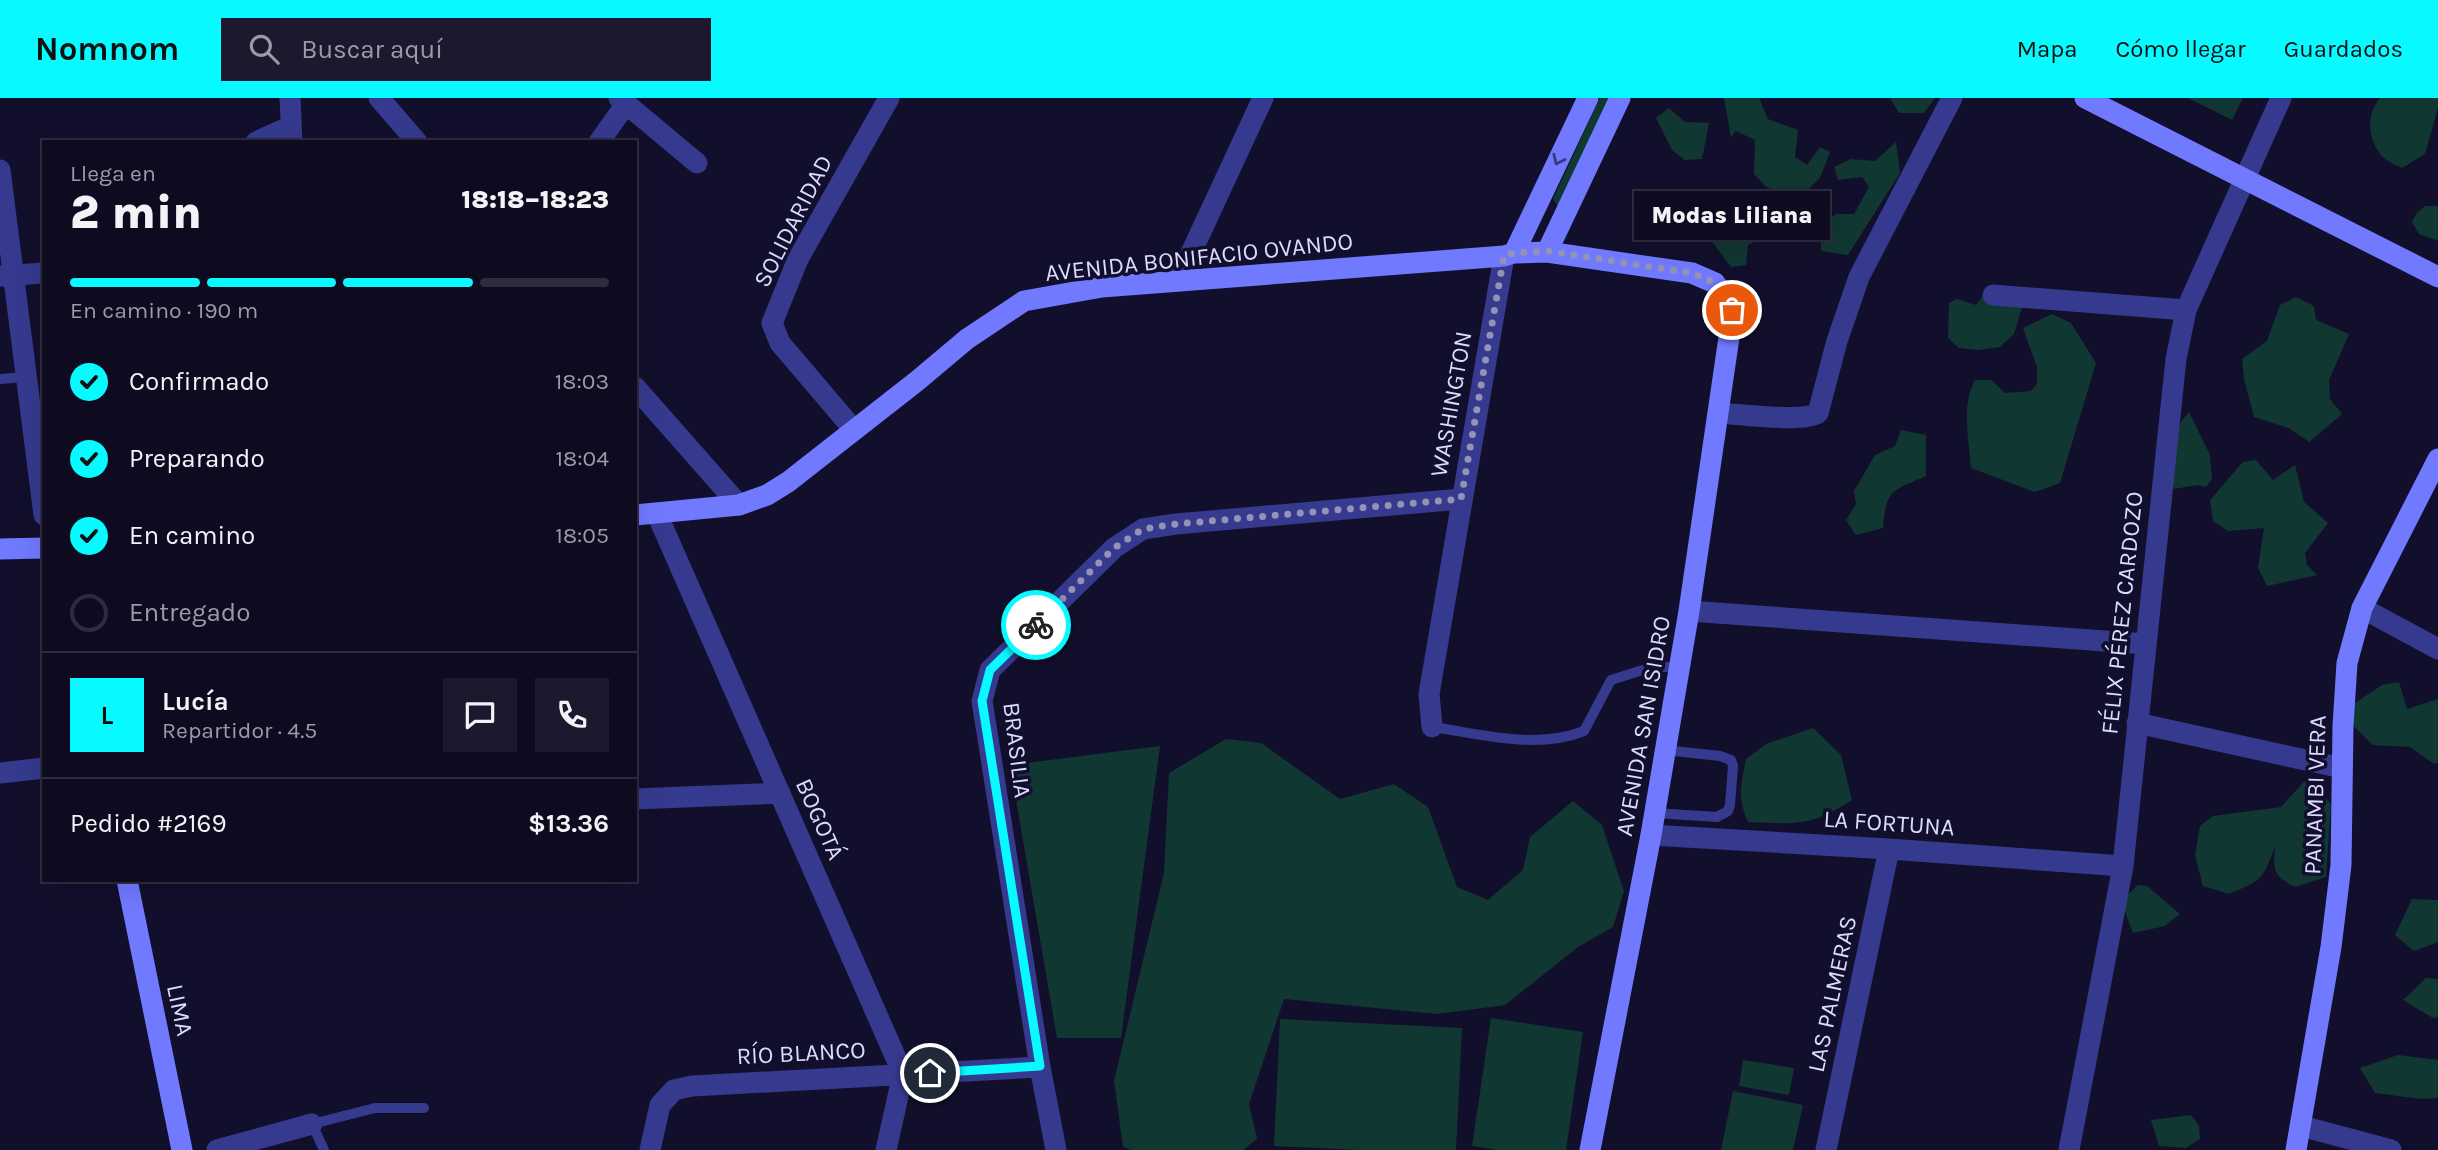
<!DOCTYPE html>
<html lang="es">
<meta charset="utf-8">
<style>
:root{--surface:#0e0b21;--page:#1c192e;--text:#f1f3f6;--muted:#9b9ba5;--line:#2e2b3f;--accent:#06faff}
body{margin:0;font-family:Karla,sans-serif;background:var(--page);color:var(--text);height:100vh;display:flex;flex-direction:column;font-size:26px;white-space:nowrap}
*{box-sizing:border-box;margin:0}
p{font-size:23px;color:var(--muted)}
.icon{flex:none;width:38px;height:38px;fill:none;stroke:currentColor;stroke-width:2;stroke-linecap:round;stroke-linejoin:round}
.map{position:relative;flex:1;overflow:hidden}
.side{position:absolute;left:42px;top:42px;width:595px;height:742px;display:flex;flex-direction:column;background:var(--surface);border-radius:0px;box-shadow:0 7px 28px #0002,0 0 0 2px var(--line)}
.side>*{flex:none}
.pin{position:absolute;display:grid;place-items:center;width:60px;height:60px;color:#fff;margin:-30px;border:4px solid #fff;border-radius:50%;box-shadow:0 2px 7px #0007}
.courier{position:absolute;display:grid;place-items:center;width:70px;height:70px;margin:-35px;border:5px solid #06faff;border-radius:50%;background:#fff;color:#222;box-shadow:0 2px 9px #0007}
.bubble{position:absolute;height:49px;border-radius:0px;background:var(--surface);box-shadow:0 7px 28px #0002,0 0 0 2px var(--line);font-size:23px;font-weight:800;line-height:49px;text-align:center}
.overview em{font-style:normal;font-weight:800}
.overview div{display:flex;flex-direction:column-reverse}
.overview{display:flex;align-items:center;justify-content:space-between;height:119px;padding:0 28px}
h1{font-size:46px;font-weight:800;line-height:52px}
.bar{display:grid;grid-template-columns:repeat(4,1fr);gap:10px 7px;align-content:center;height:84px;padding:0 28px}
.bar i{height:9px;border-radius:5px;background:var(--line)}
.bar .selected{background:var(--accent)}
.bar p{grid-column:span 4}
.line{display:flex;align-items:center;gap:18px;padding:0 28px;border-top:2px solid var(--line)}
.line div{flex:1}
.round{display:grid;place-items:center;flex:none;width:74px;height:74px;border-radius:0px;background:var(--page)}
ol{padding:0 28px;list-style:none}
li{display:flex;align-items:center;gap:21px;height:77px}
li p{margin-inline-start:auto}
li .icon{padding:7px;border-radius:50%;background:var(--accent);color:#111;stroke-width:4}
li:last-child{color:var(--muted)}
li i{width:38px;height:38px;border:4px solid var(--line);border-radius:50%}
header{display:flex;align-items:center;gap:42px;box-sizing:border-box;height:98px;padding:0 35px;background:var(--accent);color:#111}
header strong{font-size:33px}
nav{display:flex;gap:38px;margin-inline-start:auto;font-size:24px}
.search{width:490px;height:63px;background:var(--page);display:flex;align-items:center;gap:18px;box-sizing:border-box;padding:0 24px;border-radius:0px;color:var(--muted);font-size:26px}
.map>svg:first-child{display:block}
</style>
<header>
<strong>Nomnom</strong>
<div class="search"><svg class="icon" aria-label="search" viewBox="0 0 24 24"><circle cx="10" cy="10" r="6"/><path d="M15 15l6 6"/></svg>Buscar aquí</div>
<nav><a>Mapa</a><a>Cómo llegar</a><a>Guardados</a></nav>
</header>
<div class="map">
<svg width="2438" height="1052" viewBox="0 0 2438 1052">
<rect width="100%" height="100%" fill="#120f2c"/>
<path fill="#113733" d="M1600 0H1611L1560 106 1557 107 1553 101Z
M1724 0H1759L1768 21 1798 32 1795 59 1807 67 1820 49 1830 54 1820 80 1798 101 1766 89 1754 76 1755 42 1736 33 1731 39Z
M1890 0H1935L1924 15H1899Z
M2188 0H2243L2232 22Z
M2380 0H2438V10L2425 56 2402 70C2396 67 2386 63 2382 58 2367 41 2366 17 2380 0Z
M1669 10 1685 24 1709 25 1702 61 1685 62 1672 52 1656 20Z
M1896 44 1900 75 1848 157 1821 153V128L1836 116H1854L1869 89 1862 79 1838 82 1834 69 1851 61 1875 63Z
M2425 108H2438V143L2419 136 2412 124 2416 116Z
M1723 116 1739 123H1770L1766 138 1748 147 1746 167 1731 169 1710 141V126Z
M1985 195 2022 209 2014 236 2000 249 1978 252 1959 250 1948 240 1949 205 1957 201 1976 207Z
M2296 199 2314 208 2316 222 2349 236 2329 282 2330 301 2342 316 2309 344 2289 330 2254 319 2244 281 2242 261 2267 243 2280 207Z
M2052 216 2071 225 2096 265 2060 385 2035 394 1971 370C1969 343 1961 307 1975 282H1991L2005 295 2031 293 2037 286V269L2023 230Z
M2189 314 2210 357 2212 381 2206 389 2198 387 2174 391 2168 375 2170 338Z
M1901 332 1926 337V378C1892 393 1886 391 1883 430L1856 437 1846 422 1856 406 1854 393 1875 357 1895 348Z
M2256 362 2273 382 2295 367 2304 404 2328 425 2305 455 2307 467 2317 477 2267 488 2258 470 2264 430 2228 433 2213 423 2210 402 2243 364Z
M2399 584 2407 611 2438 601V665L2434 666 2410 649 2373 647 2350 625 2352 607 2382 587Z
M1813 630 1841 657 1852 702C1811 729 1795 726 1748 724 1737 699 1741 687 1746 661L1766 646Z
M1226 641 1261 645 1340 701 1394 686 1428 709 1457 789 1488 802 1523 772 1530 739 1573 703 1602 727 1624 793 1613 829 1578 849 1505 907 1437 916 1284 901 1249 1006 1257 1041 1243 1052H1131L1123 1049 1114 983 1164 775 1169 675Z
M1160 648 1121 940H1057L1010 667Z
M2310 677 2331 707 2326 779 2295 789C2271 777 2274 771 2275 748 2263 782 2262 782 2229 796L2203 788 2195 757 2200 728 2213 718 2281 709Z
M2138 787 2147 788 2180 816 2165 828 2133 835 2121 803Z
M2412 801 2438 802V844L2414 853 2395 837Z
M2426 880 2438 881V919L2433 920 2403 902Z
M1491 920 1583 934 1566 1052H1497L1472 1048Z
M1280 921 1462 930 1456 1052H1361L1274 1048Z
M2398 957 2438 962V1000L2422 1001 2375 995 2360 970Z
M1743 962 1794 970 1789 997 1739 988Z
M1733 993 1803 1007 1793 1052H1721Z
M2191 1017 2199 1028 2200 1041 2186 1050 2159 1048 2151 1022Z"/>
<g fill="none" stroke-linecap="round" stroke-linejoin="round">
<path stroke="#363a8f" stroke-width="10" d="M0 281 27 279
M1432 629C1481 636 1537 652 1584 633L1611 582 1649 570 1680 568
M1654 715 1717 719 1728 713 1730 707 1733 668 1731 662 1720 658 1665 652
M324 1052 312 1026 375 1010H424"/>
<path stroke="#363a8f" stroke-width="21" d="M290 0 292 44
M379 0 417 44
M619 0 697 65
M256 44 291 28
M599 44 626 6
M0 72 44 417
M0 178 44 175
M1178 183 1263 0
M1993 197 2186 212
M635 289 739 407
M1718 315C1739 316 1802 325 1818 315L1837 243 1859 179 1952 0
M854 332 780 245 772 225 798 161 889 0
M657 416 903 976 886 1052
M2362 510 2438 551
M1689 513 2146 546
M2137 625 2342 670
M1432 629 1429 596 1504 158
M0 675 44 670
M635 701 780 695
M1651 737 1889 751 2123 768
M2301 1028 2391 1052
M217 1052 312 1026
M650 1052 660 1007 674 992 692 988 1040 969
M1056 1052 1040 969 982 603 990 572 1114 450 1143 431 1176 426 1461 401
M1826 1052 1889 751
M2069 1052 2123 768 2176 261 2186 212 2281 0"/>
<path stroke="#7179ff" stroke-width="21" d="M2085 0 2438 179
M1547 154 1620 0
M1514 155 1588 0
M635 417 739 407 767 397 788 384 917 283 967 241 1024 203 1102 189 1504 158 1514 155 1547 154 1692 175 1715 185 1733 212 1689 513 1651 737 1590 1052
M0 451 44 450
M127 782 182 1052
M2296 1052 2331 849 2341 767 2343 628 2347 565 2362 510 2438 361"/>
</g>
<defs><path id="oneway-chevron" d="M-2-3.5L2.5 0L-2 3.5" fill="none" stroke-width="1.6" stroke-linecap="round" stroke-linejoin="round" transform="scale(1.75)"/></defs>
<use stroke="#383980" href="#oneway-chevron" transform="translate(1558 62) rotate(115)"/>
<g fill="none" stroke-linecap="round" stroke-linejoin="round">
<path stroke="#9593b5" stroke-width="7" stroke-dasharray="0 12.6" d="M1036 527 1114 450 1143 431 1176 426 1461 401 1504 158 1514 155 1547 153 1692 175 1715 185 1732 212"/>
<path stroke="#06faff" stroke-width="9" d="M930 975 1040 968 982 603 990 572 1036 527"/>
</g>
<g text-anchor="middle" stroke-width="7" stroke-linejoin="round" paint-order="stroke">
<g font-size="24" fill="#dbdaff" stroke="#120f2c">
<text transform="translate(793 123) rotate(-63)" y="8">SOLIDARIDAD</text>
<text transform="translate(1199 159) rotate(-6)" y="8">AVENIDA BONIFACIO OVANDO</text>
<text transform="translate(1451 306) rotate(-80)" y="8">WASHINGTON</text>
<text transform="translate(2122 515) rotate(-84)" y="8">FÉLIX PÉREZ CARDOZO</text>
<text transform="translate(1643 628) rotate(-80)" y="8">AVENIDA SAN ISIDRO</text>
<text transform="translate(1017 652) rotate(83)" y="8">BRASILIA</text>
<text transform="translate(2315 697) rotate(-88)" y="8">PANAMBI VERA</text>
<text transform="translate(820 721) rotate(66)" y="8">BOGOTÁ</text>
<text transform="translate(1889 725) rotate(4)" y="8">LA FORTUNA</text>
<text transform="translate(1832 896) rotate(-78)" y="8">LAS PALMERAS</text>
<text transform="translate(180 912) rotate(78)" y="8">LIMA</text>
<text transform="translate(801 955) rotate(-3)" y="8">RÍO BLANCO</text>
</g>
</g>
</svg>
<div class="pin" style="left:1732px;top:212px;background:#ea580c"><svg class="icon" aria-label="bag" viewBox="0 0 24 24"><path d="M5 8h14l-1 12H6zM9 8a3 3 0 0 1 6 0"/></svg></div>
<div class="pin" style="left:930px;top:975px;background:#1f2937"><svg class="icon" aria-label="home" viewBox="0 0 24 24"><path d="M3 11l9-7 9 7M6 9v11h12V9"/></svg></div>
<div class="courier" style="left:1036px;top:527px"><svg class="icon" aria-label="bike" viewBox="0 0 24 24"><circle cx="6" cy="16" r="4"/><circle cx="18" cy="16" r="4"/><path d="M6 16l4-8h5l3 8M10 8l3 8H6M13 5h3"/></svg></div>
<div class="bubble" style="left:1634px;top:93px;width:196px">Modas Liliana</div>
<section class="side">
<div class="overview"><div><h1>2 min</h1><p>Llega en</p></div><em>18:18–18:23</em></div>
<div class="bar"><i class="selected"></i><i class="selected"></i><i class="selected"></i><i></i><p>En camino · 190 m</p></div>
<ol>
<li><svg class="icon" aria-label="check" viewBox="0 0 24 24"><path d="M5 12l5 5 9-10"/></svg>Confirmado<p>18:03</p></li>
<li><svg class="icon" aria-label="check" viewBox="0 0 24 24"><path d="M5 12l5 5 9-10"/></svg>Preparando<p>18:04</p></li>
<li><svg class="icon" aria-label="check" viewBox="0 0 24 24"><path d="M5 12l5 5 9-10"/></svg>En camino<p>18:05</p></li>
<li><i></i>Entregado</li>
</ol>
<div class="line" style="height:126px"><b class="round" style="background:var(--accent);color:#111">L</b><div><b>Lucía</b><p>Repartidor · 4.5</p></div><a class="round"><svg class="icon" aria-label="chat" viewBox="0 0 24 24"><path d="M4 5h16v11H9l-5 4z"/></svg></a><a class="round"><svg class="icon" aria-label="phone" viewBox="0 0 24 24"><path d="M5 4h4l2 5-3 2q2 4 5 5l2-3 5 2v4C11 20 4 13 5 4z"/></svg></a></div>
<div class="line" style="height:91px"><div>Pedido #2169</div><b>$13.36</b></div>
</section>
</div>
